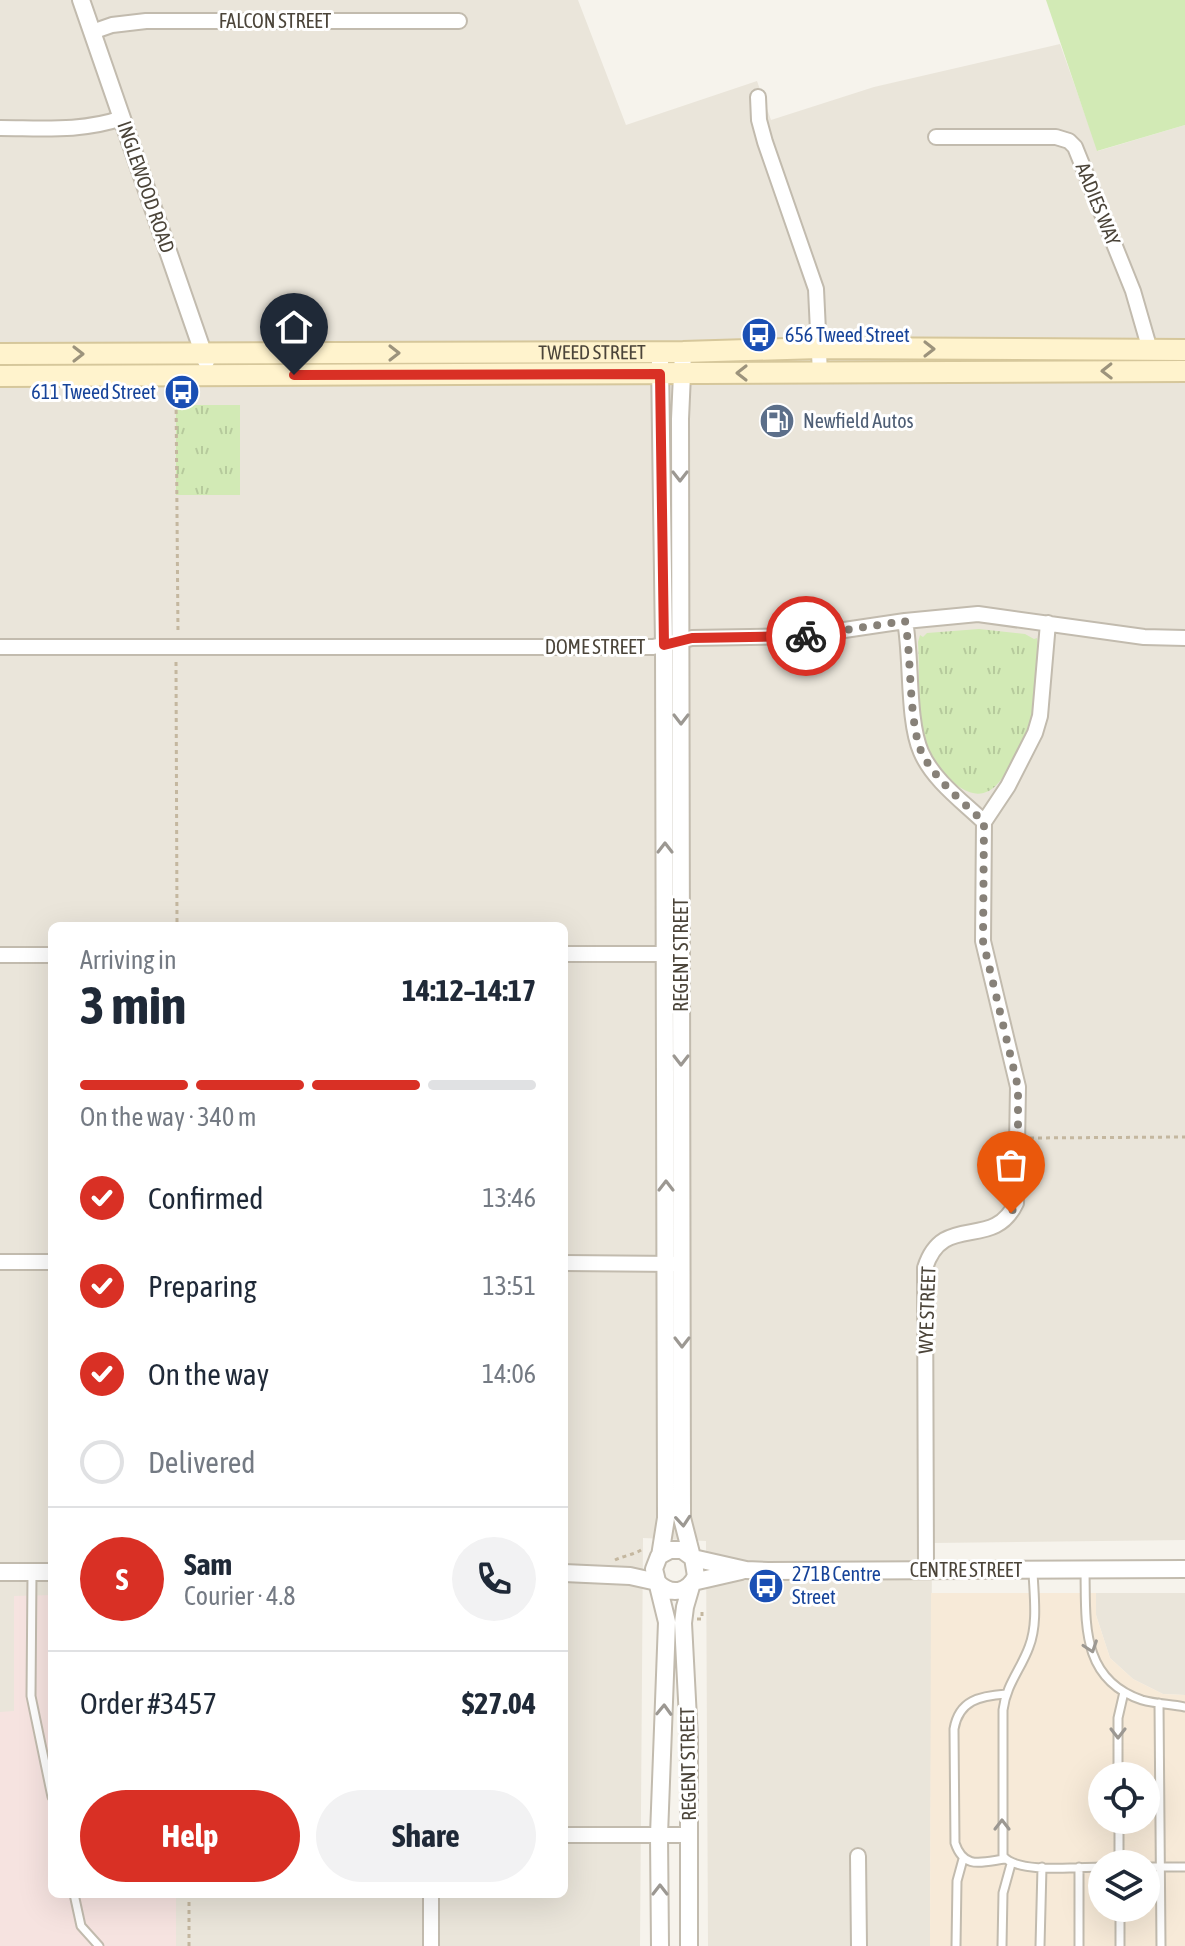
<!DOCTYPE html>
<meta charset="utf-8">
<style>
:root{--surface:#fff;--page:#f2f2f3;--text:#1f2937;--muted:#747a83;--line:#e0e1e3;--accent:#d93025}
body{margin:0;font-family:"Asap Condensed",sans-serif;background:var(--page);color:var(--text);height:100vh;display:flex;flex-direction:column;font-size:30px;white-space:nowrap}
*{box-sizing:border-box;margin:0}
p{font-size:26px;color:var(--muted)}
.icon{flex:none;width:44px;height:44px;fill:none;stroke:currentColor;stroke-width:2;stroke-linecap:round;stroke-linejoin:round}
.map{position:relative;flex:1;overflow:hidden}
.details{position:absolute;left:48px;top:922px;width:520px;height:976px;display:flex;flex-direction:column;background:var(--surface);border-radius:12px;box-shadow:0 8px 32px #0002}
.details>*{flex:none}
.fabs{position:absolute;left:1088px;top:1762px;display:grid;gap:16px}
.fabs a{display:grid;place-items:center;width:72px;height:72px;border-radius:50%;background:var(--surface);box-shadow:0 8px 32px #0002;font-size:40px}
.pin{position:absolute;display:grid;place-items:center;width:68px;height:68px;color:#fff;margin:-82px -34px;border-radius:50% 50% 50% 0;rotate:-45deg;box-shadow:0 0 8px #0007}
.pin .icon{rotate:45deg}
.courier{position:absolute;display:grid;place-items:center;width:80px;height:80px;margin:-40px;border:6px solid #d93025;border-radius:50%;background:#fff;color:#222;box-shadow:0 2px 10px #0007}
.overview em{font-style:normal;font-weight:700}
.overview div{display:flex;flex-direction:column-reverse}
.overview{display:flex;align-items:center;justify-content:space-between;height:136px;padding:0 32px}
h1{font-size:52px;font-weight:700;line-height:60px}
.bar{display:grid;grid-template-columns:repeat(4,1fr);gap:12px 8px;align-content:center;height:96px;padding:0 32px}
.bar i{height:10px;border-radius:6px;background:var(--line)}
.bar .on{background:var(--accent)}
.bar p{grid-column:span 4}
.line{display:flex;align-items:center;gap:20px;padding:0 32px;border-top:2px solid var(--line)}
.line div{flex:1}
.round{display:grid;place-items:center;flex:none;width:84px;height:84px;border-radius:42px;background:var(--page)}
ol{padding:0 32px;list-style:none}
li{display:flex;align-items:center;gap:24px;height:88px}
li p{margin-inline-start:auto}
li .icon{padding:8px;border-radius:50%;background:var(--accent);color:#fff;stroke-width:4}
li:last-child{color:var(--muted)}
li i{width:44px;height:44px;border:4px solid var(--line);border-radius:50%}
.cta{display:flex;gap:16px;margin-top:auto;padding:16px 32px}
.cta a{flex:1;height:92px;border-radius:48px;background:var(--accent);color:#fff;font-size:32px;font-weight:700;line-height:92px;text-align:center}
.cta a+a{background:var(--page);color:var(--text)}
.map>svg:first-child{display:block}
</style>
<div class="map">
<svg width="1185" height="1946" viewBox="0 0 1185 1946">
<defs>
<pattern id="park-tufts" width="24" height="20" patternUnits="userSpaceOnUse" patternTransform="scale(2)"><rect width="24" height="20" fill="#d2eab5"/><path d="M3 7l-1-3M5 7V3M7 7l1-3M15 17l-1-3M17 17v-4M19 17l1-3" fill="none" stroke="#b6ca9c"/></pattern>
</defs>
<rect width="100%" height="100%" fill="#f6f3ec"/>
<path fill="#eae5da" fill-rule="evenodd" d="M0 0H578L626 125 757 81 771 120 874 87 1060 44 1098 151 1185 125V1540L932 1543 930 1946H708L706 1541 643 1538 640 1946H0ZM52 926H564V1894H52Z
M1096 1593H1185V1695L1163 1694 1133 1679 1110 1658 1096 1615Z"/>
<path fill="#f7ead8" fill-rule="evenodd" d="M931 1593H1096V1615L1110 1658 1133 1679 1163 1694 1185 1695V1946H930ZM1102 1776H1146V1820H1102ZM1102 1864H1146V1908H1102Z"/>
<path fill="#f6e3e0" d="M52 1595V1894H176V1946H0V1712L14 1711V1596Z"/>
<path fill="#d2eab5" d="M1046 0H1185V125L1097 151Z"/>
<path fill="url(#park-tufts)" d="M176 405H240V495H176Z
M979 629 1025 634 1034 639 1037 638 1038 645C1036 667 1036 690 1032 712 1030 726 1023 739 1017 752 1006 774 991 807 961 788 946 779 930 756 925 740 917 710 920 673 918 642L920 635 923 637 927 633Z"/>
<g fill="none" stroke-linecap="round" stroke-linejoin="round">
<defs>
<path id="service" d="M1085 1570C1086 1622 1080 1679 1142 1700 1156 1704 1171 1704 1185 1707
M1033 1572C1034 1596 1038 1624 1029 1647 1021 1669 1006 1685 1003 1710V1856C1017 1874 1079 1867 1102 1867
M32 1574 31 1696 52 1797
M1159 1703 1161 1946
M1118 1776V1718L1124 1692
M1119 1820V1864
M1005 1859C982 1862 964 1870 955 1843L954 1729C959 1700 980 1696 1006 1694
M1079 1867V1946
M1146 1867H1185
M74 1894 81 1926 99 1946
M1120 1908V1946
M956 1946 957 1881 963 1859
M1002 1946 1003 1893 1011 1864
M1040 1946 1042 1867"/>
<path id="minor" d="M92 32 112 25 146 21H459
M758 97 759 120 765 142 816 289 820 374
M0 128C41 128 82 132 122 118
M936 137H1056L1069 141 1075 147 1133 291 1150 350
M905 621C912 658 907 720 921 752 933 780 962 801 984 822
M0 647H653L692 638 804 636 905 621 978 614 1144 637 1185 638
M564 954H676
M0 955H52
M0 1262H52
M564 1263 676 1264
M926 1570 925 1268C943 1211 993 1252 1016 1203L1018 1087 983 941 984 822 1008 786 1035 733 1040 716 1048 623
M564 1835H690
M858 1856 859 1946
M431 1894V1946"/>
<path id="tertiary" d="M81 0 206 361
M683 352 680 419 682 1518 692 1557
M660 1556 666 1518 664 645 660 362
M693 1558 746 1570 768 1571 1185 1569
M0 1572H52
M564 1573 630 1576 657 1582
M693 1582 741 1571
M658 1583C671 1596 688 1593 696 1576L693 1558 682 1550H670L659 1556 654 1569 667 1622 659 1835 660 1946
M689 1946V1738L683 1623 685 1607 692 1583"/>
<g id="secondary">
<path id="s1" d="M0 354 683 352 819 348 1185 350"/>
<path d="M0 376 1185 371"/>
</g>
</defs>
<use href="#service" stroke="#c2bbae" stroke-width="11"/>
<use href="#minor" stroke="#c2bbae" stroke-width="18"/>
<use href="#tertiary" stroke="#c2bbae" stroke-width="20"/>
<use href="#secondary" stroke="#d6c79b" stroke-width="24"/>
<path stroke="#c4b79f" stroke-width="3" stroke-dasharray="4 4" stroke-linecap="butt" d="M176 394 178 634
M176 662 177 926
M1030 1138 1185 1137
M615 1560C625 1555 635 1555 644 1548
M697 1619H702V1608
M189 1894V1946"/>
<use href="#service" stroke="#fff" stroke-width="7"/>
<use href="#minor" stroke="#fff" stroke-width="14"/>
<use href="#tertiary" stroke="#fff" stroke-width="16"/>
<use href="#secondary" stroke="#fff3cd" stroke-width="20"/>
</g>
<defs><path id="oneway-chevron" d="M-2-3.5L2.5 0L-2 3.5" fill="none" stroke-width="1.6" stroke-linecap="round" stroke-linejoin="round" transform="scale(2)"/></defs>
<g stroke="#9c937c">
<use href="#oneway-chevron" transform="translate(929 349)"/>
<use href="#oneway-chevron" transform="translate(394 353)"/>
<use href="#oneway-chevron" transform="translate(78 354)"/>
<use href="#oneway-chevron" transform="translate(1107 371) rotate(179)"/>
<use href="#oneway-chevron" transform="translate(742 373) rotate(-180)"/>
</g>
<g stroke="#9c9892">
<use href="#oneway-chevron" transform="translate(680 476) rotate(90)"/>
<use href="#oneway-chevron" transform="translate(681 719) rotate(90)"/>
<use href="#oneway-chevron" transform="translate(665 848) rotate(-90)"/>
<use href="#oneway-chevron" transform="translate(681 1060) rotate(90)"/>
<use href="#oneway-chevron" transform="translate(666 1186) rotate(-90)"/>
<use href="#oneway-chevron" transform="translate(682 1342) rotate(90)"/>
<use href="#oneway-chevron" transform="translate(683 1521) rotate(85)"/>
<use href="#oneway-chevron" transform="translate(1091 1647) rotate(71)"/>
<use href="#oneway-chevron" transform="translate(664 1710) rotate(-88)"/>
<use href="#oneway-chevron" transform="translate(1118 1733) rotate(90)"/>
<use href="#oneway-chevron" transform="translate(1002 1825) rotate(-90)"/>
<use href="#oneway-chevron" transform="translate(660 1890) rotate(-90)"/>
</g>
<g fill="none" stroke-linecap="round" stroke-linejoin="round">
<path stroke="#878178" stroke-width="8" stroke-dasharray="0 14.4" d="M806 636 905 621C912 655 908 731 924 757 939 783 963 802 984 822L983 941 1018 1087V1186L1016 1203 1011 1213"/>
<path stroke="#d93025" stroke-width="10" d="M294 375 660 374 664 645 692 638 806 636"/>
</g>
<defs>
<symbol id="bus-disc" viewBox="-11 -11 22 22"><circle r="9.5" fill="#1a4fb4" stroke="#fff"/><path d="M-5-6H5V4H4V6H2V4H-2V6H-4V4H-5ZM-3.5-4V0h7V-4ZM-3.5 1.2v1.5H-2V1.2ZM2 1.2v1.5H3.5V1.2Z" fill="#fff"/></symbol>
<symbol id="fuel-disc" viewBox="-11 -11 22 22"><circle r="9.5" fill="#5c6f8a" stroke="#fff"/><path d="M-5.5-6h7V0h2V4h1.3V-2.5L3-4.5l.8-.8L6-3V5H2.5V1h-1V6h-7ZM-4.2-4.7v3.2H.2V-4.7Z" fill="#fff"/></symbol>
</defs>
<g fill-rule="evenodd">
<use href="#bus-disc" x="739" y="315" width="40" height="40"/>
<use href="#bus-disc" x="162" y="372" width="40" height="40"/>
<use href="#fuel-disc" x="757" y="401" width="40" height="40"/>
<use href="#bus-disc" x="746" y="1566" width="40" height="40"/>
</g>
<g text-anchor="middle" stroke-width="6" stroke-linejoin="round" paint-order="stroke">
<g font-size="20" fill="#4b4439" stroke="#fff">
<text x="275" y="28">FALCON STREET</text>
<text transform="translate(146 187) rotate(71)" y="7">INGLEWOOD ROAD</text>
<text transform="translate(1098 204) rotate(68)" y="7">AADIES WAY</text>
<text dy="7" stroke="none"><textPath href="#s1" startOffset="592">TWEED STREET</textPath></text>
<text x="595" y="654">DOME STREET</text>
<text transform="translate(681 955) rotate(-90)" y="7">REGENT STREET</text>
<text transform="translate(927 1310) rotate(-88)" y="7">WYE STREET</text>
<text x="966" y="1577">CENTRE STREET</text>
<text transform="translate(688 1764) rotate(-91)" y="7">REGENT STREET</text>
</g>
<g font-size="20" fill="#164399" stroke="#fff" text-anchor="start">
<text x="785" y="342">656 Tweed Street</text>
<text x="156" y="399" text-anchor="end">611 Tweed Street</text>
<text x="792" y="1581">271B Centre<tspan x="792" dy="23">Street</tspan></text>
</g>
<g font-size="20" fill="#4e5e75" stroke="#fff" text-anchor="start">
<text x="803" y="428">Newfield Autos</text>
</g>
</g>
</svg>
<div class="fabs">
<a><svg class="icon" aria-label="locate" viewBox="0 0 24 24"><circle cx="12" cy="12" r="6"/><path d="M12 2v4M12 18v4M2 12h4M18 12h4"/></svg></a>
<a><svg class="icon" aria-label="layers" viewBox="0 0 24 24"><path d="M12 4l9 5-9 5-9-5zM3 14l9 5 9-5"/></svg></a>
</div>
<div class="pin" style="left:1011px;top:1213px;background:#ea580c"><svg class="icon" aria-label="bag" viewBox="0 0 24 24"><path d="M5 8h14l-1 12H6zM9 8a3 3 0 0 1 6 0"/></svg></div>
<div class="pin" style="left:294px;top:375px;background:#1f2937"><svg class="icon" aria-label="home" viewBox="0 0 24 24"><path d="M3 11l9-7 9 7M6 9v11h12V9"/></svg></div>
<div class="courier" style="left:806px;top:636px"><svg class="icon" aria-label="bike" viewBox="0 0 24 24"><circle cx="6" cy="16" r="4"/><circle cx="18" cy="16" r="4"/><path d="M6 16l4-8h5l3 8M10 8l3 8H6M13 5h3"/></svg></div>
<section class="details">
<div class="overview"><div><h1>3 min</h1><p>Arriving in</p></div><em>14:12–14:17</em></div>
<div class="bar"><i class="on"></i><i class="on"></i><i class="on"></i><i></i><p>On the way · 340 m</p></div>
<ol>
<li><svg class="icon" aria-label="check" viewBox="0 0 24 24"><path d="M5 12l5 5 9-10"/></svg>Confirmed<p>13:46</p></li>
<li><svg class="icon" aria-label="check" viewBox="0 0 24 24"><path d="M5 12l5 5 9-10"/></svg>Preparing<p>13:51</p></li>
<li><svg class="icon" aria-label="check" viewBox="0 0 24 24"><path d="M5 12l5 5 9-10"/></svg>On the way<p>14:06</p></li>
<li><i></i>Delivered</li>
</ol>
<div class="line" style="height:144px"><b class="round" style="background:var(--accent);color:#fff">S</b><div><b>Sam</b><p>Courier · 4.8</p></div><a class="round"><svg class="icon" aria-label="phone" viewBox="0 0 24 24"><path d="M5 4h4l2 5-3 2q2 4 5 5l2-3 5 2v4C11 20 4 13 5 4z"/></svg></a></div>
<div class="line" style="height:104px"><div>Order #3457</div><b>$27.04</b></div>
<div class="cta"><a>Help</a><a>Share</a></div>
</section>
</div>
